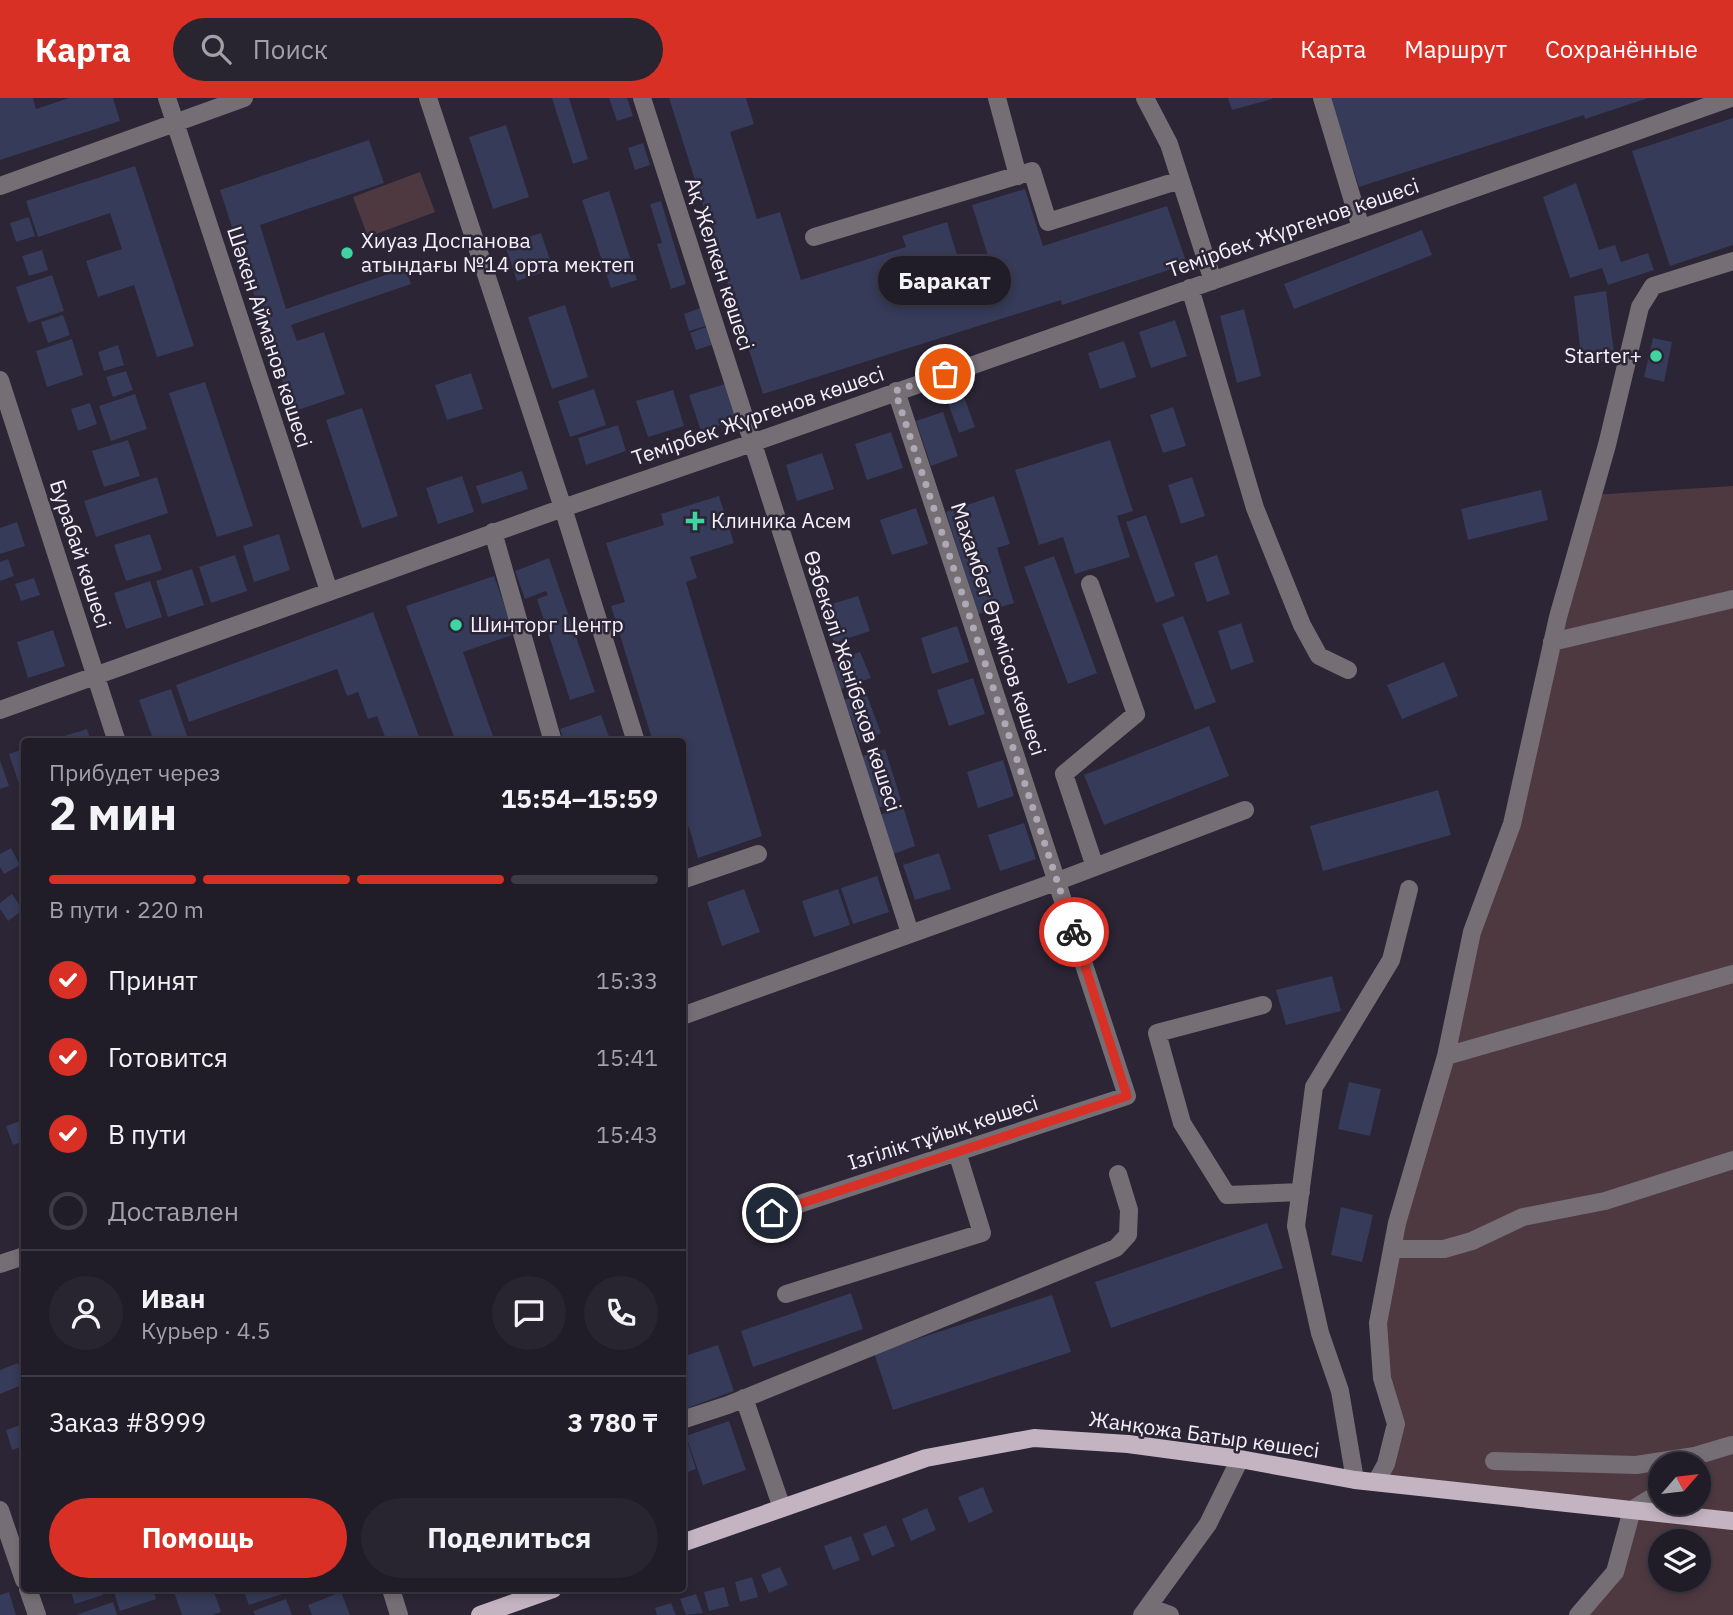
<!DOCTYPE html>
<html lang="ru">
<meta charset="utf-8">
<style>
:root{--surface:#201c28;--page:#282530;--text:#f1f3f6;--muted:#a2a1a8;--line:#3d3a45;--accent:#d93025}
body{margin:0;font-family:"IBM Plex Sans",sans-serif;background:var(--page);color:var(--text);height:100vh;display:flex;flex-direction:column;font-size:26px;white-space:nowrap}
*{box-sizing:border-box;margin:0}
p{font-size:23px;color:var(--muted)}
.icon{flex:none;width:38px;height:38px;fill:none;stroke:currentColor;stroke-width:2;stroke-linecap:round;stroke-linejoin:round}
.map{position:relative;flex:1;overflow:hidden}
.panel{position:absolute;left:21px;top:640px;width:665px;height:854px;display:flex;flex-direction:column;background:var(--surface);border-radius:7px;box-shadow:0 4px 10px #0003,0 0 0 2px var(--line)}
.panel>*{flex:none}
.needle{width:46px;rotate:62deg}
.controls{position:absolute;left:1648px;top:1354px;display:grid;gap:14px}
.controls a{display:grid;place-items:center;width:63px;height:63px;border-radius:50%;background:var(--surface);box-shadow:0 4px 10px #0003,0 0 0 2px var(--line);font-size:35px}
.pin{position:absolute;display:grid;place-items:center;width:60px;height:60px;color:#fff;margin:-30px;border:4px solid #fff;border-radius:50%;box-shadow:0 2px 7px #0007}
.courier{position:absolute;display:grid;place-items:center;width:70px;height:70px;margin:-35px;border:5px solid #d93025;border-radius:50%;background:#fff;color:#222;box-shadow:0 2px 9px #0007}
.bubble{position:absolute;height:49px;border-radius:24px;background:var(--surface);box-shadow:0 4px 10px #0003,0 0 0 2px var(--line);font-size:23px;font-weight:700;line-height:49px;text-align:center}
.head em{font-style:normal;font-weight:700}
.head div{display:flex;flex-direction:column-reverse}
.head{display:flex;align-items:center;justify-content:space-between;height:119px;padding:0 28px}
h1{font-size:46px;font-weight:700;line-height:52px}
.bar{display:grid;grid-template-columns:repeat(4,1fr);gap:10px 7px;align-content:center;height:84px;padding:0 28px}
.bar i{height:9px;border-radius:5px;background:var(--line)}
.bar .selected{background:var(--accent)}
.bar p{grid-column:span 4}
.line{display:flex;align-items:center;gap:18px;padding:0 28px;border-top:2px solid var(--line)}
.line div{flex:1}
.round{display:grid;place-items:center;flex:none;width:74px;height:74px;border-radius:37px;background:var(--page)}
ol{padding:0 28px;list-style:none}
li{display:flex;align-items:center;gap:21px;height:77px}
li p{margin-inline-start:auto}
li .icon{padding:7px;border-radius:50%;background:var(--accent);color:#fff;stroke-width:4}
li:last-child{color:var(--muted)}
li i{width:38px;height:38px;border:4px solid var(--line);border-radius:50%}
.cta{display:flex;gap:14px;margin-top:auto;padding:14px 28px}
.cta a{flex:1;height:80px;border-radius:42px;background:var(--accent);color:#fff;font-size:28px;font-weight:700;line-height:80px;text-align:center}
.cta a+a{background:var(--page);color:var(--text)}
header{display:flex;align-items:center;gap:42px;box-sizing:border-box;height:98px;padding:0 35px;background:var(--accent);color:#fff}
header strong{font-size:33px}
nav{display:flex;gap:38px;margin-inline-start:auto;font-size:24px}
.search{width:490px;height:63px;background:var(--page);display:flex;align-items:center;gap:18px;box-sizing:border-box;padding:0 24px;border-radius:38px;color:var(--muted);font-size:26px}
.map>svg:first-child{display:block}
</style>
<header>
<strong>Карта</strong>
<div class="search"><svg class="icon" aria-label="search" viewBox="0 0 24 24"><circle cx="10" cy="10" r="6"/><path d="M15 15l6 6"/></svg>Поиск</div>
<nav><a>Карта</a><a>Маршрут</a><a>Сохранённые</a></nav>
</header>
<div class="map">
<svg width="1733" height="1517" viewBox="0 0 1733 1517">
<rect width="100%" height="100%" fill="#2b2535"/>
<path fill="#4f3941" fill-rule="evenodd" d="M420 74 435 114 368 139 353 99Z
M1733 388V1517H1578L1615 1474 1631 1413 1376 1384 1396 1326 1378 1225 1397 1125 1512 726 1592 397ZM1661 1367H1699V1405H1661ZM1661 1444H1699V1482H1661Z"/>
<path fill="#353b58" d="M0 0H33L36 11 69 0H113L120 23 0 62Z
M552 0H569L588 61 573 66Z
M609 0H627L633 18 617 23Z
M669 0H746L754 26 730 34 757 121 780 114 801 182 906 149 902 138 947 124 962 173 990 164 972 107 1025 91 1043 148 1167 108 1187 166 1062 207 1061 202 763 296Z
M1228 0H1272V1L1232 12Z
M1330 0H1648L1585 21 1584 17 1359 89Z
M1733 20V147L1670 168 1632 53Z
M506 27 529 99 493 111 469 39Z
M369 42 384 85 260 127 286 211 406 170 411 186 291 227 297 243 324 234 345 296 292 314 220 92Z
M643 45 650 67 635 72 628 50Z
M135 68 194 248 157 259 134 187 98 199 86 163 122 151 110 115 38 139 26 103Z
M1576 85 1599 152 1615 147 1621 164 1648 155 1654 172 1608 187 1602 170 1570 180 1543 99Z
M609 93 637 182 611 190 582 102Z
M661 103 686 186 671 191 657 146 662 145 650 106Z
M29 119 35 138 16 144 10 125Z
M1422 132 1432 157 1294 211 1284 186Z
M541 135 553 171 517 183 505 147Z
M42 152 48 172 29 178 22 158Z
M52 177 64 213 28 225 16 189Z
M1606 193 1615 262 1582 266 1574 198Z
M565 207 588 279 552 291 528 219Z
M703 209 709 227 689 233 684 216Z
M1244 211 1261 278 1237 285 1220 218Z
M63 217 70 237 48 245 41 224Z
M1175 222 1187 258 1151 270 1139 234Z
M709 228 714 246 696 252 690 235Z
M1653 240 1672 244 1664 284 1644 279Z
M72 241 83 277 47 289 36 253Z
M1124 243 1136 279 1100 291 1088 255Z
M118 247 124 267 104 273 98 254Z
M126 273 133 292 113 299 106 279Z
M471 275 483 311 447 322 435 287Z
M205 284 253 428 217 439 169 295Z
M725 286 737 322 701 333 689 297Z
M594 291 606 327 570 339 558 303Z
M673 292 684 328 648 339 636 303Z
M135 296 147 331 111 343 99 308Z
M964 299 975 329 959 335 948 305Z
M90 305 97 326 78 333 71 311Z
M1173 309 1186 348 1163 355 1150 317Z
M362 310 398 418 362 430 326 322Z
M943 314 958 358 931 368 916 323Z
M618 327 626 353 586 367 578 340Z
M891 334 903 370 867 382 855 346Z
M128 342 140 378 104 389 92 353Z
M1110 342 1133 413 1117 418 1130 459 1075 476 1063 439 1039 447 1015 372Z
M822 355 834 391 797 403 786 367Z
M522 373 528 391 482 406 476 388Z
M462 378 474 414 438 426 426 390Z
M157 379 168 415 96 439 84 403Z
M1192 379 1205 418 1181 426 1168 387Z
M1541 392 1548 422 1468 442 1461 411Z
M719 398 734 445 690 459 697 480 686 484 762 738 698 760 689 729 682 731V644H653L611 508 625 504 606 445 664 427 661 416Z
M994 398 1010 446 997 450 1014 505 978 516 946 414Z
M916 410 928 446 892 457 880 422Z
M1146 417 1175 498 1156 505 1126 424Z
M17 424 25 448 0 456V430Z
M150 436 162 472 126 483 114 447Z
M279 436 290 472 254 484 243 448Z
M235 457 247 493 211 505 199 469Z
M1217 457 1230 496 1207 504 1194 465Z
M1054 458 1097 575 1068 586 1024 469Z
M549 460 595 594 570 602 537 501 548 497 546 493 525 501 515 473Z
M8 461 14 478 0 483V464Z
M192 471 204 507 168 519 156 483Z
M494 478 515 536 463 554 495 644H456L406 508Z
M34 480 40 497 21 503 15 486Z
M150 483 162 519 126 531 114 495Z
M858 498 870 533 834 545 822 509Z
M373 514 421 644H387L377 618 368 621 358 594 347 598 337 571 189 624 176 587Z
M1183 518 1216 604 1195 612 1162 526Z
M1241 525 1254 564 1231 572 1218 533Z
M957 528 969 564 932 576 921 540Z
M53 532 65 568 28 580 17 544Z
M860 554 871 580 841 591 833 564Z
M1444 564 1458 598 1402 621 1387 587Z
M973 580 985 616 949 628 937 592Z
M171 591 189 644H154L139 602Z
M866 595 881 635 860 644 844 602Z
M601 617 611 644H564L560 631Z
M1209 628 1229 678 1104 727 1084 677Z
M87 631 91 644H48V643Z
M24 651V690L21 692 9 656Z
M885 651 901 702 878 710 862 658Z
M0 662 9 688 0 691Z
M1003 662 1014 698 978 710 967 674Z
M1438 692 1451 737 1323 773 1310 728Z
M903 708 915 748 894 756 880 717Z
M1024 725 1036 761 1000 773 988 737Z
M11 750 20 767 4 776 0 769V756Z
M939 755 951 791 915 802 903 767Z
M877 778 889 814 853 826 841 790Z
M744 791 760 834 722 848 707 804Z
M838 791 850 827 814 839 802 803Z
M12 796 23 812 8 823 0 811V805Z
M1332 878 1341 913 1286 927 1276 892Z
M1349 984 1381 991 1370 1038 1338 1031Z
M24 1022V1043L13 1047 6 1028Z
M1341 1109 1373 1117 1362 1164 1331 1157Z
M1267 1125 1283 1170 1111 1230 1095 1184Z
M851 1195 863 1231 753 1269 741 1233Z
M1052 1197 1071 1254 893 1312 874 1255Z
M718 1247 734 1293 682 1312V1259Z
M18 1265 24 1286 0 1296V1272Z
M729 1323 746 1372 703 1387 686 1338Z
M24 1326V1348L12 1352 6 1332Z
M688 1346 696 1371 682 1376V1348Z
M983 1389 993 1414 969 1425 958 1399Z
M927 1410 936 1432 911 1443 902 1421Z
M886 1427 895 1448 872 1458 863 1436Z
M851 1438 860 1462 833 1472 824 1448Z
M780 1469 788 1487 769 1495 761 1477Z
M752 1479 758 1499 740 1504 735 1484Z
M724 1489 729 1508 709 1513 704 1494Z
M70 1491H102L103 1497 75 1506Z
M113 1491H153L156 1501 120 1513Z
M173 1491H213L221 1514 212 1517H182Z
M243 1491H283L285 1495 249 1507Z
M9 1494 16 1517H0V1497Z
M341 1494 350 1517H312L308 1507Z
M696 1496 703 1515 686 1517 680 1501Z
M286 1501 292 1517H255L253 1513Z
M113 1504 117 1517H76Z
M671 1505 676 1517H657L655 1510Z"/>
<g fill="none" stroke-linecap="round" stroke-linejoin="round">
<path stroke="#766e75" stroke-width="18" d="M167 0 329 493
M428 0 563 410 636 644
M642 0 910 835
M997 0 1018 78
M1145 0 1169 46 1213 183
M1322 0 1361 130
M0 88 244 0
M814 139 1032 73 1048 124 1180 82
M1190 190 1255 410 1302 527 1319 558 1348 572
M0 282 117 644
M493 434 553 644
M1090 486 1136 616 1064 676 1095 769
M1552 544 1733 501
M0 612 563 410 752 345 1731 0
M682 782 758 756
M1263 907 1157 935 1182 1025 1227 1097 1301 1094
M682 918 1058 783 1245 712
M1446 958 1733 876
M772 1115 1127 998 896 293
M1392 1151H1444L1472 1143 1523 1119 1605 1103 1733 1062
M0 1166 24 1158
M786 1196 982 1135 957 1054
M744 1300 782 1410
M682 1322 728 1307 1116 1150 1128 1137 1129 1112 1118 1076
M1494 1363 1636 1367 1695 1358 1732 1347
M1355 1382 1340 1293 1320 1235 1296 1128 1314 989 1391 862 1409 791
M1376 1384 1386 1366 1396 1326 1382 1280 1378 1225 1397 1125 1446 958 1472 834 1512 726 1558 519 1607 347 1640 209 1653 188 1733 163
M0 1412 24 1482
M28 1491 37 1517
M391 1491 399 1517
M1148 1509 1170 1517
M1142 1517 1208 1426 1240 1361
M1578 1517 1615 1474 1632 1412 1661 1394"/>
<path stroke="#c4b4c2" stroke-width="18" d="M682 1445 926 1360 1034 1340 1128 1346 1240 1361 1355 1382 1733 1423
M480 1517 553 1491"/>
</g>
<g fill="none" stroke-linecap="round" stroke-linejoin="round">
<path stroke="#aea9b6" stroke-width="7" stroke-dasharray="0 12.6" d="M945 276 895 293 1074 834"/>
<path stroke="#d93025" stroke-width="9" d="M772 1115 1127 998 1074 834"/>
</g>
<g fill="#40d4a1" stroke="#2b2535" stroke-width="2.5">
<circle cx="347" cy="155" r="7"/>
<circle cx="1656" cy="258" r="7"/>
<path d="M691.5 412.5h7v7h7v7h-7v7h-7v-7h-7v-7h7z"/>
<circle cx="456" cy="527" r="7"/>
</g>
<g text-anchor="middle" stroke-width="5" stroke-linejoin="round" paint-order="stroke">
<g font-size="21" fill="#f4f0fb" stroke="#2b2535">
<text transform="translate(1293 130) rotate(-19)" y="7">Темірбек Жүргенов көшесі</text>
<text transform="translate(719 166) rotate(72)" y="7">Ақ Желкен көшесі</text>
<text transform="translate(269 239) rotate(72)" y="7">Шәкен Айманов көшесі</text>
<text transform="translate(758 318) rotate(-19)" y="7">Темірбек Жүргенов көшесі</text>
<text transform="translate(80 456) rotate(72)" y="7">Бурабай көшесі</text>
<text transform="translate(998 531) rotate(72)" y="7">Махамбет Өтемісов көшесі</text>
<text transform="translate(852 583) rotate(72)" y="7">Өзбекәлі Жәнібеков көшесі</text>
<text transform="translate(943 1035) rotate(-18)" y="7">Ізгілік тұйық көшесі</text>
<text transform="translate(1204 1337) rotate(8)" y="7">Жанқожа Батыр көшесі</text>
</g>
<g font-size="21" fill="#f4f0fb" stroke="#2b2535" text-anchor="start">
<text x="361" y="150">Хиуаз Доспанова<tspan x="361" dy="24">атындағы №14 орта мектеп</tspan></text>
<text x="1642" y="265" text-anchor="end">Starter+</text>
<text x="711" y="430">Клиника Асем</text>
<text x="470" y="534">Шинторг Центр</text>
</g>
</g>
</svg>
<div class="controls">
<a><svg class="needle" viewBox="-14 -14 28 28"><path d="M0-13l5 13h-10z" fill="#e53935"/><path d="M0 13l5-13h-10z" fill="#a2a1a8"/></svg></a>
<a><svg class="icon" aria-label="layers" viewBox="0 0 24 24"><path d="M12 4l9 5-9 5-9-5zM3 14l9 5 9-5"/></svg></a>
</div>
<div class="pin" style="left:945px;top:276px;background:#ea580c"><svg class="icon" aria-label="bag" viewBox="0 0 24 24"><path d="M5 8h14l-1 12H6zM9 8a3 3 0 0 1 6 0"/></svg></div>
<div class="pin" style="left:772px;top:1115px;background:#1f2937"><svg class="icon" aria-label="home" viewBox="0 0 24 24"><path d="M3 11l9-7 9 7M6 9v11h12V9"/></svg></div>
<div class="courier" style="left:1074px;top:834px"><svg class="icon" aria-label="bike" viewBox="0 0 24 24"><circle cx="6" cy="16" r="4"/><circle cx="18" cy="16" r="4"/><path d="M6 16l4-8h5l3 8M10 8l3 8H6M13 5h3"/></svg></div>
<div class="bubble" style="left:878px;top:158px;width:133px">Баракат</div>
<section class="panel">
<div class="head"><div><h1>2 мин</h1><p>Прибудет через</p></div><em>15:54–15:59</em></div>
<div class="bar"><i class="selected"></i><i class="selected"></i><i class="selected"></i><i></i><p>В пути · 220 m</p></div>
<ol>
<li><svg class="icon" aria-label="check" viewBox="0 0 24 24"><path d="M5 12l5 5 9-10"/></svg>Принят<p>15:33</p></li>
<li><svg class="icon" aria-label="check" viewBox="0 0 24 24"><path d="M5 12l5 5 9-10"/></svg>Готовится<p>15:41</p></li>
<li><svg class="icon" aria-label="check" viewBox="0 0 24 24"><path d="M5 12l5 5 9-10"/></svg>В пути<p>15:43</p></li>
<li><i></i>Доставлен</li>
</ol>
<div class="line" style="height:126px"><a class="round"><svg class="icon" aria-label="person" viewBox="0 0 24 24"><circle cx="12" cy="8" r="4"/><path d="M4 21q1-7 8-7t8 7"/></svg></a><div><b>Иван</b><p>Курьер · 4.5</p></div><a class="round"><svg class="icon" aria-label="chat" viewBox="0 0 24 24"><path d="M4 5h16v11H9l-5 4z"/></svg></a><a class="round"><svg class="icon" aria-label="phone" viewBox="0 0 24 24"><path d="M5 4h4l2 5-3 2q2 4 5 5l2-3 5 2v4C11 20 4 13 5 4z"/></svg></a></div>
<div class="line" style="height:91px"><div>Заказ #8999</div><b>3 780 ₸</b></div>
<div class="cta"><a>Помощь</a><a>Поделиться</a></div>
</section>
</div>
